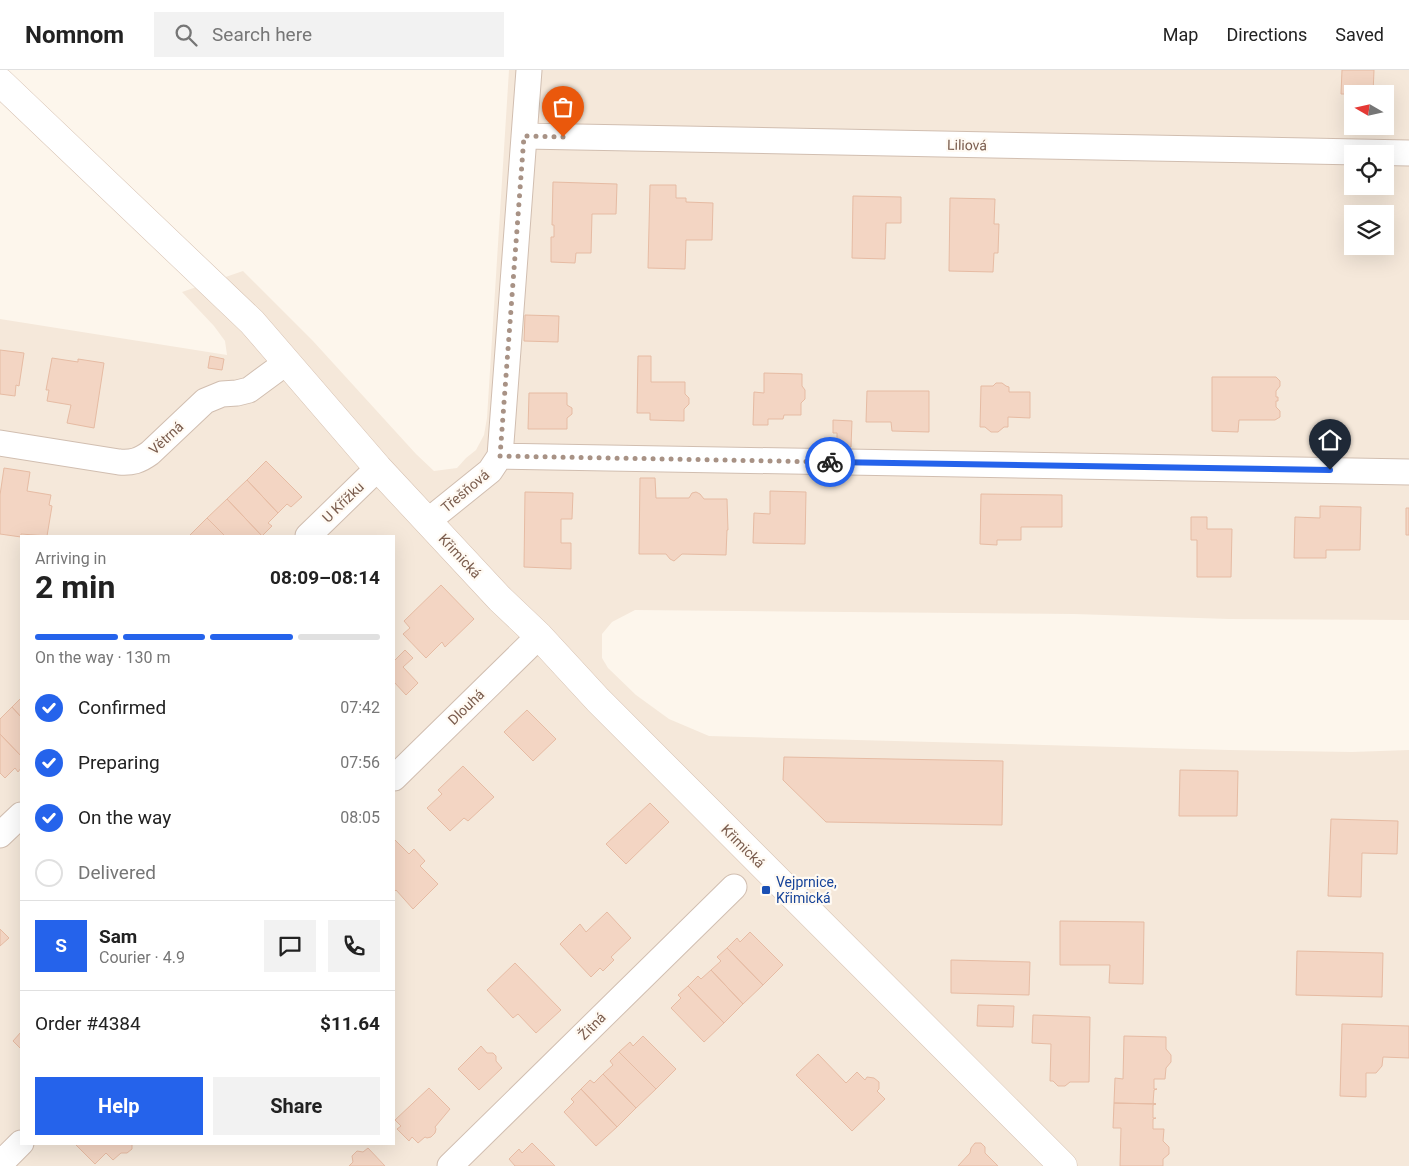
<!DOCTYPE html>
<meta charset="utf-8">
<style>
:root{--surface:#fff;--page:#f2f2f2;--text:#222;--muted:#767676;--line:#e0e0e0;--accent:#2563eb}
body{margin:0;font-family:Roboto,sans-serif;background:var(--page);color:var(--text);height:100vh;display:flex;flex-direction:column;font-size:19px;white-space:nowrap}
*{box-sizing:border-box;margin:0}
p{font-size:16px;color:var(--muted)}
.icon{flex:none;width:28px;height:28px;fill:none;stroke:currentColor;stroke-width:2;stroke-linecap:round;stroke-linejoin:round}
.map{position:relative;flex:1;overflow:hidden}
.side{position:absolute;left:20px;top:465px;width:375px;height:610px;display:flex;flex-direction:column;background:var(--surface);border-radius:0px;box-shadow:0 5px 20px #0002}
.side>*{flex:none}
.needle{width:32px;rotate:279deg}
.controls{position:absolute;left:1344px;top:15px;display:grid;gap:10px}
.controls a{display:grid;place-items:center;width:50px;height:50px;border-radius:0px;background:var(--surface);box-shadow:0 5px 20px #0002;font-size:25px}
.pin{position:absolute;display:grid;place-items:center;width:42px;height:42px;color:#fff;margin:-51px -21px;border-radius:50% 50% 50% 0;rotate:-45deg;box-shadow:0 0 5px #0007}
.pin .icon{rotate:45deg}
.courier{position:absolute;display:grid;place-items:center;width:50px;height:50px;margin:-25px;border:4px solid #2563eb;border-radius:50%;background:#fff;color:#222;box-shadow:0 1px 6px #0007}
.head em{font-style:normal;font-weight:700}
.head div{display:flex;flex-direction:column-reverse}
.head{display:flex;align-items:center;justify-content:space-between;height:85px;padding:0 15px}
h1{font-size:32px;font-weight:700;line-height:38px}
.bar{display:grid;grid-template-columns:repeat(4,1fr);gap:8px 5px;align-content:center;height:60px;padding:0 15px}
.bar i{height:6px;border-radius:4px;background:var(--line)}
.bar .on{background:var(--accent)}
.bar p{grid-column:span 4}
.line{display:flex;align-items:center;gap:12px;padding:0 15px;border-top:1px solid var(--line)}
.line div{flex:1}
.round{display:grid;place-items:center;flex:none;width:52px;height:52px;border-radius:0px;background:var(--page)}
ol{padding:0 15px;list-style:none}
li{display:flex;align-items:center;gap:15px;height:55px}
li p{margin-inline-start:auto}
li .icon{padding:5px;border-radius:50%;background:var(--accent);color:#fff;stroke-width:4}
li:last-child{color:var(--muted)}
li i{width:28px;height:28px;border:2px solid var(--line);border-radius:50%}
.cta{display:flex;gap:10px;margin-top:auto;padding:10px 15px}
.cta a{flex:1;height:58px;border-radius:0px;background:var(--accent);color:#fff;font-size:20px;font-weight:700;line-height:58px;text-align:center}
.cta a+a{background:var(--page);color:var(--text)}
header{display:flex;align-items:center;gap:30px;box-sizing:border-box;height:70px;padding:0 25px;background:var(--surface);border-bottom:1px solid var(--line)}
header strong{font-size:24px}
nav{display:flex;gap:28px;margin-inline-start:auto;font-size:18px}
.search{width:350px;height:45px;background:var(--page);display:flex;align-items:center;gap:12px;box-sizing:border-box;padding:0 18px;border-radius:0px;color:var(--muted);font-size:19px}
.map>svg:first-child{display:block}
</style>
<header>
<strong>Nomnom</strong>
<div class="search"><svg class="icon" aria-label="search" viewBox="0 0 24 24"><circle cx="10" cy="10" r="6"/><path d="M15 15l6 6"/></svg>Search here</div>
<nav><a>Map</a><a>Directions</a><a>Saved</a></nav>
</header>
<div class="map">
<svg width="1409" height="1096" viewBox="0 0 1409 1096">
<rect width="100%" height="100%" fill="#fdf6ec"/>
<path fill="#f5e8da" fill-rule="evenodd" d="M509 0H1409V550L1229 549 1074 544 635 540 612 552 602 564V588L608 598 636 625 669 649 709 666 1229 680 1352 682 1409 680V1096H0V249L227 285 225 271 214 256 182 222 243 201 313 271 416 384 434 401 457 398 466 388 476 380 484 365 487 348ZM1352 24H1385V56H1352ZM1352 84H1385V116H1352ZM1352 144H1385V176H1352ZM21 466H394V1074H21Z"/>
<path fill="#f3d5c3" stroke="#e6bba3" d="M1342 0H1374L1373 24H1352V32H1350V24H1341Z
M553 112 617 114 616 144H592L591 183H576L575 193 551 192V167H554V155H552Z
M650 115H676V128H686V132L713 133 712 170H686L685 199 648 198Z
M853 126 901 127V153H886L885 189 852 188Z
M950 128 995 129 994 154H999L998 183H994L993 202 949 201Z
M525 245 559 246 558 272 524 271Z
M0 280 24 283 19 316 16 315 15 326 0 324Z
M210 286 224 289 222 300 208 298Z
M638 286H651V312H685V324L689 328V334L684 339V351L650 350V343H637Z
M52 288 78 292V289L104 293 94 358 67 353 71 335 47 331 49 320H46Z
M764 303 802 304V316L805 320V329L801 333V345H784L783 349H768V355H753L754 322 764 323Z
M1212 307H1276L1280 311V316L1276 321V327H1278V331H1276V337L1280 341V347L1275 350H1239L1238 362 1212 361Z
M996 313H1002L1006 316 1009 317V322H1030V348L1008 347V357H1004L998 362H991L985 357H980L981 316H993Z
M867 321H929V362L892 361 891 352H866Z
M529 323H567V335L572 338V344L567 348V359H528Z
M833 350 852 351 851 377 837 376V363H833Z
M266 391 302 427 291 437 287 434 278 443 247 410Z
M4 398 30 402 27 421 51 425 49 435 52 436 47 466 21 464V467L0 464V425Z
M640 408H655L656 428H689L692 423 696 422 700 424 704 429H727L728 460H727L726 485 682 484 674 491 670 489 666 484H639Z
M247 410 278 443 268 453 272 456 262 466 227 429Z
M770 421 806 422 805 474 753 473 754 443 770 444Z
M525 422 573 423 572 449H561V473H571V499L524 497Z
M981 424 1062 425V457H1021V470H997V475L980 474Z
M227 429 262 466H225L207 448Z
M1320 436 1361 437 1360 480H1326V488H1294L1295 447 1320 448Z
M1406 438H1409V465H1406Z
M1191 447H1207V459H1232L1231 507H1197V470H1191Z
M207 448 225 466H189Z
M441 515 474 549 445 577 442 572 426 588 403 564 410 558 404 551Z
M405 580 413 588 403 597 418 613 406 625 394 612V591Z
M21 628V647L12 637Z
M12 637 21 647V686L0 664V649Z
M527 640 556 669 533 691 504 662Z
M0 664 21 686V698L18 702 15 698 5 708 0 703Z
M784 687 1003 691 1002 755 826 752 783 710Z
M463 696 494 727 468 751 464 748 450 761 427 738 442 724 438 720Z
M1180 700 1238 701 1237 746H1179Z
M650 733 669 752 626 794 606 774Z
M1331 749 1398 751 1397 784 1362 783 1361 827 1328 826Z
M394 769 409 784 414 779 425 791 420 796 438 814 413 839 396 820 394 822Z
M607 842 631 868 611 887 614 890 603 901 600 898 591 907 560 874 580 854 586 862Z
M1060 851 1144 852 1143 914 1109 913 1110 895H1060Z
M0 859 9 868 0 876Z
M750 862 783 895 763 915 727 878 737 868 740 872Z
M727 878 763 915 743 934 711 900 721 891 717 887Z
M1297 881 1383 883 1382 927 1296 925Z
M951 890 1030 892 1029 925 951 923Z
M515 893 561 940 536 963 518 944 513 948 487 920Z
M711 900 743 934 724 953 688 916 698 906 701 909Z
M688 916 724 953 704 972 671 938 681 928 678 925Z
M978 935 1014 936 1013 957 977 956Z
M1033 945 1090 947 1089 1012H1070L1065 1016H1058L1053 1011H1050L1051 974 1032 973Z
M1342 954 1409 956V988L1383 987 1382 996 1376 1003H1366V1027L1340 1026Z
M21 962V979L13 971Z
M643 966 676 999 656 1019 619 982 630 972 633 976Z
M1124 966 1166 967V979L1171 985V992L1166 998 1165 1009H1154V1019H1157L1154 1020 1153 1033 1156 1034 1114 1033 1115 1008 1123 1009Z
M481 976 487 983H493L496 986V991L502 998 479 1020 458 999Z
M619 982 656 1019 636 1038 603 1004 613 995 610 991Z
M818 984 846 1013 857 1002 865 1010 867 1007 874 1008 879 1012V1019L877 1021 885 1029 852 1061 796 1005Z
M603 1004 636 1038 617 1057 581 1019 590 1010 594 1013Z
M429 1018 450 1039 435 1057 436 1059 435 1063 431 1067 427 1068 425 1067 418 1073 412 1067 409 1071 397 1059 401 1056 395 1050Z
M581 1019 617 1057 596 1076 564 1042 574 1032 571 1029Z
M1114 1033 1156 1034 1153 1035V1048H1156L1153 1049V1059H1164L1163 1071 1169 1077V1084L1163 1089V1096H1120L1121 1058H1113Z
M532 1073 555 1096H515L509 1089 519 1079 522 1083Z
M975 1073H981L985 1077V1083L998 1096H958L970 1083 971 1078Z
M75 1074H132V1079L127 1083H121L113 1090 106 1083 95 1094Z
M368 1078 385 1096H349L353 1092 352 1086 357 1081 363 1082Z"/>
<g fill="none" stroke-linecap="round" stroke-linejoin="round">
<defs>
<path id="street" d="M524 66 1409 83
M0 373 119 392C132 393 139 391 150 383L205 331 222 324 237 323 249 320 287 292
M500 386 1409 402
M428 451 490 401 500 386 529 0
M308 466 378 398
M394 708 539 566
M0 765 21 745
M0 1094 21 1073
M450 1096 734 817"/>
<path id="secondary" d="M0 12 252 252 378 398 500 529 539 566 598 630 1063 1096"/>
</defs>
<use href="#street" stroke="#d1beb0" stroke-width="27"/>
<use href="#secondary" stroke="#d6c0b0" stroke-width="29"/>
<use href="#street" stroke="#fff" stroke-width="25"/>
<use href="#secondary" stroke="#fff" stroke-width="28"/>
</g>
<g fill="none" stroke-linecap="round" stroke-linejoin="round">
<path stroke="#a89285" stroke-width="5" stroke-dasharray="0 9" d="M563 67 524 66 500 386 830 392"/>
<path stroke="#2563eb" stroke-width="6" d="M830 392 1330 400"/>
</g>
<rect fill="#1a4fb4" stroke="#fffaf3" stroke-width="2" x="761" y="815" width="10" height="10" rx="2.5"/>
<g text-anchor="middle" stroke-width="4.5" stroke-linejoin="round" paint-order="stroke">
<g font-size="14" fill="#7a5c4d" stroke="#fffaf3">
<text transform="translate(967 75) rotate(1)" y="5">Liliová</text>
<text transform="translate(166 368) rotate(-43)" y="5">Větrná</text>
<text transform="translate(465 421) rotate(-40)" y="5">Třešňová</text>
<text transform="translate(343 432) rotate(-44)" y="5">U Křížku</text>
<text transform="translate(460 486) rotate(47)" y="5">Křimická</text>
<text transform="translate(466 637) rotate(-44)" y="5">Dlouhá</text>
<text transform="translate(743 776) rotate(45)" y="5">Křimická</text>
<text transform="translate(592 956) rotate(-45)" y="5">Žitná</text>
</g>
<g font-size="14" fill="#164399" stroke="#fffaf3" text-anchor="start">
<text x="776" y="817">Vejprnice,<tspan x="776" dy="16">Křimická</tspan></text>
</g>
</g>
</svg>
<div class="controls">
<a><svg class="needle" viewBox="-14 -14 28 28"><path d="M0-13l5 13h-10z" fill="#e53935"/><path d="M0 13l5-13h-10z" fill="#767676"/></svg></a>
<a><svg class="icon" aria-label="locate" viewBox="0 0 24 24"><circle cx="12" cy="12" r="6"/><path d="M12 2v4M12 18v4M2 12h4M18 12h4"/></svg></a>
<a><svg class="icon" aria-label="layers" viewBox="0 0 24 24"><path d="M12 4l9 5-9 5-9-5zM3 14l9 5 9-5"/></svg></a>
</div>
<div class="pin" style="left:563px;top:67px;background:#ea580c"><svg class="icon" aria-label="bag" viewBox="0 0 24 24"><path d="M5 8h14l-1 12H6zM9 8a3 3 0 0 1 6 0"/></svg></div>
<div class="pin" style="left:1330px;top:400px;background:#1f2937"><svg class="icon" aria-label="home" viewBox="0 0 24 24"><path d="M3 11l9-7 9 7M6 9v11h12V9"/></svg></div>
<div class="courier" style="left:830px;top:392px"><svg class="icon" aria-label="bike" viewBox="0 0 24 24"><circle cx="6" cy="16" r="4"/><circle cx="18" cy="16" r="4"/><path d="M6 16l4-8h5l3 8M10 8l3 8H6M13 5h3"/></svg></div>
<section class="side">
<div class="head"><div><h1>2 min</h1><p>Arriving in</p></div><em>08:09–08:14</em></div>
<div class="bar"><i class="on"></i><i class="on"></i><i class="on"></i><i></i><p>On the way · 130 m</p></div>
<ol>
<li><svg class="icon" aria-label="check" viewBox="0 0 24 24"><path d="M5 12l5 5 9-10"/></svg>Confirmed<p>07:42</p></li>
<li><svg class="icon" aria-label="check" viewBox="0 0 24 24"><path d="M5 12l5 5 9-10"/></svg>Preparing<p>07:56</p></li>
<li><svg class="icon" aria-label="check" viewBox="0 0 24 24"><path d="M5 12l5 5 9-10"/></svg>On the way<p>08:05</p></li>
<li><i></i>Delivered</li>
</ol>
<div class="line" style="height:90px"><b class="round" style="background:var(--accent);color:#fff">S</b><div><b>Sam</b><p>Courier · 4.9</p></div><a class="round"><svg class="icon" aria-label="chat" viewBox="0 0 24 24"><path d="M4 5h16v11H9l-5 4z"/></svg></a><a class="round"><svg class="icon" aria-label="phone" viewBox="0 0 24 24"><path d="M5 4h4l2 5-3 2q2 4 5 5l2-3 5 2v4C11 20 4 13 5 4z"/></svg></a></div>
<div class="line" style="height:65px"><div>Order #4384</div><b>$11.64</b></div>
<div class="cta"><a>Help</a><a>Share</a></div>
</section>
</div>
